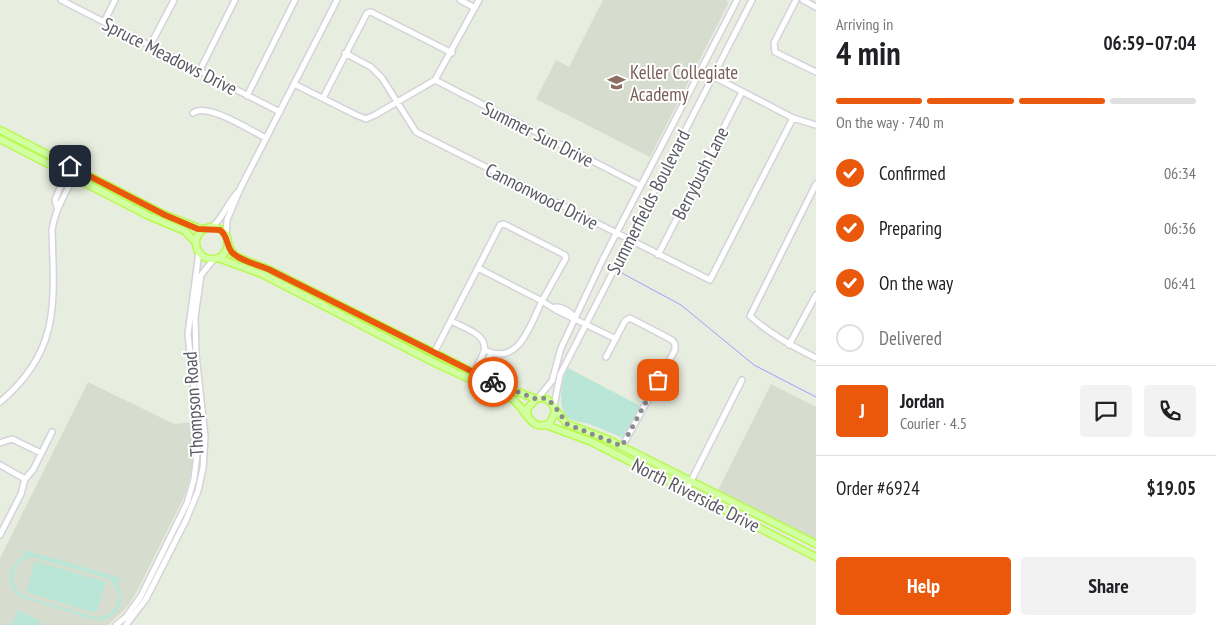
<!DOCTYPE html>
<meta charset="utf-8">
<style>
:root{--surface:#fff;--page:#f2f2f2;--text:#202124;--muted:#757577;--line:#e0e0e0;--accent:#ea580c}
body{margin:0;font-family:"PT Sans Narrow",sans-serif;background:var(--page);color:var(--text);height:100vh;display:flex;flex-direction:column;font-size:19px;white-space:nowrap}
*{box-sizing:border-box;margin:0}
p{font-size:16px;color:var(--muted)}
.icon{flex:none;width:28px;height:28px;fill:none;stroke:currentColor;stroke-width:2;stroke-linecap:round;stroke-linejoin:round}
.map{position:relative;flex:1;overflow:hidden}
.panel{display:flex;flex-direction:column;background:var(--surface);width:400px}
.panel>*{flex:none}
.pin{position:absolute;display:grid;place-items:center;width:42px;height:42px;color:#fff;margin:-21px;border-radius:10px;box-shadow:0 2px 8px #0006}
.courier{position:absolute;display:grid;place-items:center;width:50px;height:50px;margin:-25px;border:4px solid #ea580c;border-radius:50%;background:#fff;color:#222;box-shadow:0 1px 6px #0007}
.headline em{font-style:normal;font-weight:800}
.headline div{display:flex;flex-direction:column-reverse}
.headline{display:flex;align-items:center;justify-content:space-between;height:85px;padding:0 20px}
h1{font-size:32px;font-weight:800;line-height:38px}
.bar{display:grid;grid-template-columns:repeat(4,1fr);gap:8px 5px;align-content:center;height:60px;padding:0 20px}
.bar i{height:6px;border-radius:4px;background:var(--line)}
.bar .selected{background:var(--accent)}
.bar p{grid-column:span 4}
.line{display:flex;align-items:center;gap:12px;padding:0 20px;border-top:1px solid var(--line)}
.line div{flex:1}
.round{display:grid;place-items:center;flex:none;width:52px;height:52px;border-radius:5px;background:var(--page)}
ol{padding:0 20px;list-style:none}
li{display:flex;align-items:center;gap:15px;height:55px}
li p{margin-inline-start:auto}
li .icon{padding:5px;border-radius:50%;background:var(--accent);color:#fff;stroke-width:4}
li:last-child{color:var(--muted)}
li i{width:28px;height:28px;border:2px solid var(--line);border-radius:50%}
.primary-button{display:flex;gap:10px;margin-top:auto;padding:10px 20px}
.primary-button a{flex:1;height:58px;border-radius:5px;background:var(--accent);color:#fff;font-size:20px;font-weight:800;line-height:58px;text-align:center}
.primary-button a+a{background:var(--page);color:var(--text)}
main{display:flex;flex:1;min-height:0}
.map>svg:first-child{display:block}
</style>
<main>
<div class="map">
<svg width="816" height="625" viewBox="0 0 816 625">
<rect width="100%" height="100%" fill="#e7eddf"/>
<path fill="#d6dcce" d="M603 0H725L729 2 650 157 536 99 556 60 569 67Z
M88 382 174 424 192 422 194 437 192 470 184 497 138 589 128 606 108 625H0V558Z
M771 384 816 407V540L718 490Z"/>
<path fill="#b9e6d7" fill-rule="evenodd" d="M568 368 642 407 625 439C613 434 601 428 589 424 583 422 575 422 570 419 556 411 561 380 568 368Z
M24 550 121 578 120 581H116C129 599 118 621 95 620L20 597C4 584 8 562 27 554L23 553ZM33 557 110 579 119 593C119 608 110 618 95 617L27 597 19 593 13 581 15 568 23 559Z
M35 561 106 582 96 613 26 592Z
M18 610 40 621 37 625H11Z"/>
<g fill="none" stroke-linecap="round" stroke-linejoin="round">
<path stroke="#a69dff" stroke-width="1" d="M618 271 681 305 754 365 816 397"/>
<defs>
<path id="minor" d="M61 0 280 112
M460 0 475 8
M796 0 774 43 775 52 816 72
M803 0 816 7
M104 22 115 0
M150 46 174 0
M345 53 371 67 382 78 416 132 710 280 793 118
M701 70 793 118 816 125
M199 72 235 0
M435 80 641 186
M294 84 356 115 366 119 375 115 435 80 479 0
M247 96 295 0
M323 98 367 13 371 12 452 53
M193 113C207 102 251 131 266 138
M816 184 750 316C770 334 792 346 816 358
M57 207 55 200 67 171
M211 228C223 219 227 203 238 192
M226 237 227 220 240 189 337 0
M658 255 742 92
M478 268 542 301C530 325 519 367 485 350
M555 307C562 306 571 312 575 318
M451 321C462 327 488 334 484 351 482 358 477 366 473 373
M789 345 816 295
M434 353 500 225 504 224 565 255 566 258 542 301 556 310 616 339
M606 357 625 321 630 318 672 340 675 344V350L622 447
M480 376 491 353
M538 398 552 381 561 348 603 259 737 0
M0 402C61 351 54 302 52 230 55 210 65 194 75 175
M554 406 560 375 752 0
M0 443 12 439 41 453
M0 465 25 479
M686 491 742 380
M0 535 21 494 25 479 33 470 52 432
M116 625 126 617 141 596 187 503 194 479 199 437 188 334 199 252
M126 625 146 599 186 520 198 491 203 468 205 437 196 355 195 317 201 275 214 259"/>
<path id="major" d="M0 130 165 215 204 230
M0 139 149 216 185 231 196 243
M196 243a16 16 0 1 1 32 0a16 16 0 1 1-32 0Z
M227 243 235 256 272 271 490 381 536 399
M218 258 262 274 435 363 511 398C525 406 530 434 550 423L555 412C554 402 546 396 536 399L527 409 528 417
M555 409 567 424 607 439 816 544
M546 425 592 442 816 557"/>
</defs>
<use href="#minor" stroke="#d5d2da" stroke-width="8"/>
<use href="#major" stroke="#b8f94b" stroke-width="9"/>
<use href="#minor" stroke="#fff" stroke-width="5"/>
<use href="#major" stroke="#d1ffa2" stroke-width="6"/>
</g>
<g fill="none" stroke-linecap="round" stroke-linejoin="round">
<path stroke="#8b8c8d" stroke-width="5" stroke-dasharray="0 9" d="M493 382 536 399 545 398 553 404 567 424 622 446 658 380"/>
<path stroke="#ea580c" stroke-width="6" d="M70 166 165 215 198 229 220 230C228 236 226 244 231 251 238 261 261 265 272 271L493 382"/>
</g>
<defs>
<symbol id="school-bare" viewBox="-9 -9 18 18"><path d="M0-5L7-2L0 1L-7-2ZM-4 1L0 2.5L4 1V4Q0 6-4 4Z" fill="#8d6e63" stroke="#fff" stroke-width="2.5" paint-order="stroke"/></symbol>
</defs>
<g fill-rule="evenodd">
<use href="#school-bare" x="604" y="70" width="25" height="25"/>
</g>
<g text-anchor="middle" stroke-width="4" stroke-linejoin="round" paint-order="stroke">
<g font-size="19" fill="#5a5861" stroke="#fff">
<text transform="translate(170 56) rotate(27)" y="7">Spruce Meadows Drive</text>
<text transform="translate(538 134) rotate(27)" y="7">Summer Sun Drive</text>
<text transform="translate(700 173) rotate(-63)" y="7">Berrybush Lane</text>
<text transform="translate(542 196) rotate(27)" y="7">Cannonwood Drive</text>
<text transform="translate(648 202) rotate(-63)" y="7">Summerfields Boulevard</text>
<text transform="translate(193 404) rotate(-94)" y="7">Thompson Road</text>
<text transform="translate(696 495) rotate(27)" y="7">North Riverside Drive</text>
</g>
<g font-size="19" fill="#785e54" stroke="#fff" text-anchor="start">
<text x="630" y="79">Keller Collegiate<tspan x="630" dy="22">Academy</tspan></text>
</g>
</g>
</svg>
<div class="pin" style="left:658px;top:380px;background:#ea580c"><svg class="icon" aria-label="bag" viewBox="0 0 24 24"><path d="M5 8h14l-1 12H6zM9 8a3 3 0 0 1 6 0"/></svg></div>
<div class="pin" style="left:70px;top:166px;background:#1f2937"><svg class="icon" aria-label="home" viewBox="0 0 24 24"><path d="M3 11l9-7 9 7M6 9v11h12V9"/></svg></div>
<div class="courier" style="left:493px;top:382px"><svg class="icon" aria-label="bike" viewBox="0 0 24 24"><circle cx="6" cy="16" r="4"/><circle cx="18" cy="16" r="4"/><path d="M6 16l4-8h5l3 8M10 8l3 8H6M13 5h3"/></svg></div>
</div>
<section class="panel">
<div class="headline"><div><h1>4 min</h1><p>Arriving in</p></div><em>06:59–07:04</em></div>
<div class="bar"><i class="selected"></i><i class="selected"></i><i class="selected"></i><i></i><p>On the way · 740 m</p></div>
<ol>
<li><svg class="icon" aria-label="check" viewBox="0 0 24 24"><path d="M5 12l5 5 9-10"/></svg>Confirmed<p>06:34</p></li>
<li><svg class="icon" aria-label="check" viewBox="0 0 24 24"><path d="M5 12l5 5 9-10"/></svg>Preparing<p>06:36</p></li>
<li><svg class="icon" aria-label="check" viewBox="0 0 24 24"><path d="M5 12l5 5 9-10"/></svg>On the way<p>06:41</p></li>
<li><i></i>Delivered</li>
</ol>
<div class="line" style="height:90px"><b class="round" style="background:var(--accent);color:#fff">J</b><div><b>Jordan</b><p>Courier · 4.5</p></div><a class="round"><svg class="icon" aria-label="chat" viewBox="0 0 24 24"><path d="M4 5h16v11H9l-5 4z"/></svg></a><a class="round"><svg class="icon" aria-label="phone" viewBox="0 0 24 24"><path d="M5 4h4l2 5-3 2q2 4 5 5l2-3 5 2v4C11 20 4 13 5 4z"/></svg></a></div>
<div class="line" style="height:65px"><div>Order #6924</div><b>$19.05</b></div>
<div class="primary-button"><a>Help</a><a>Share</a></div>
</section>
</main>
